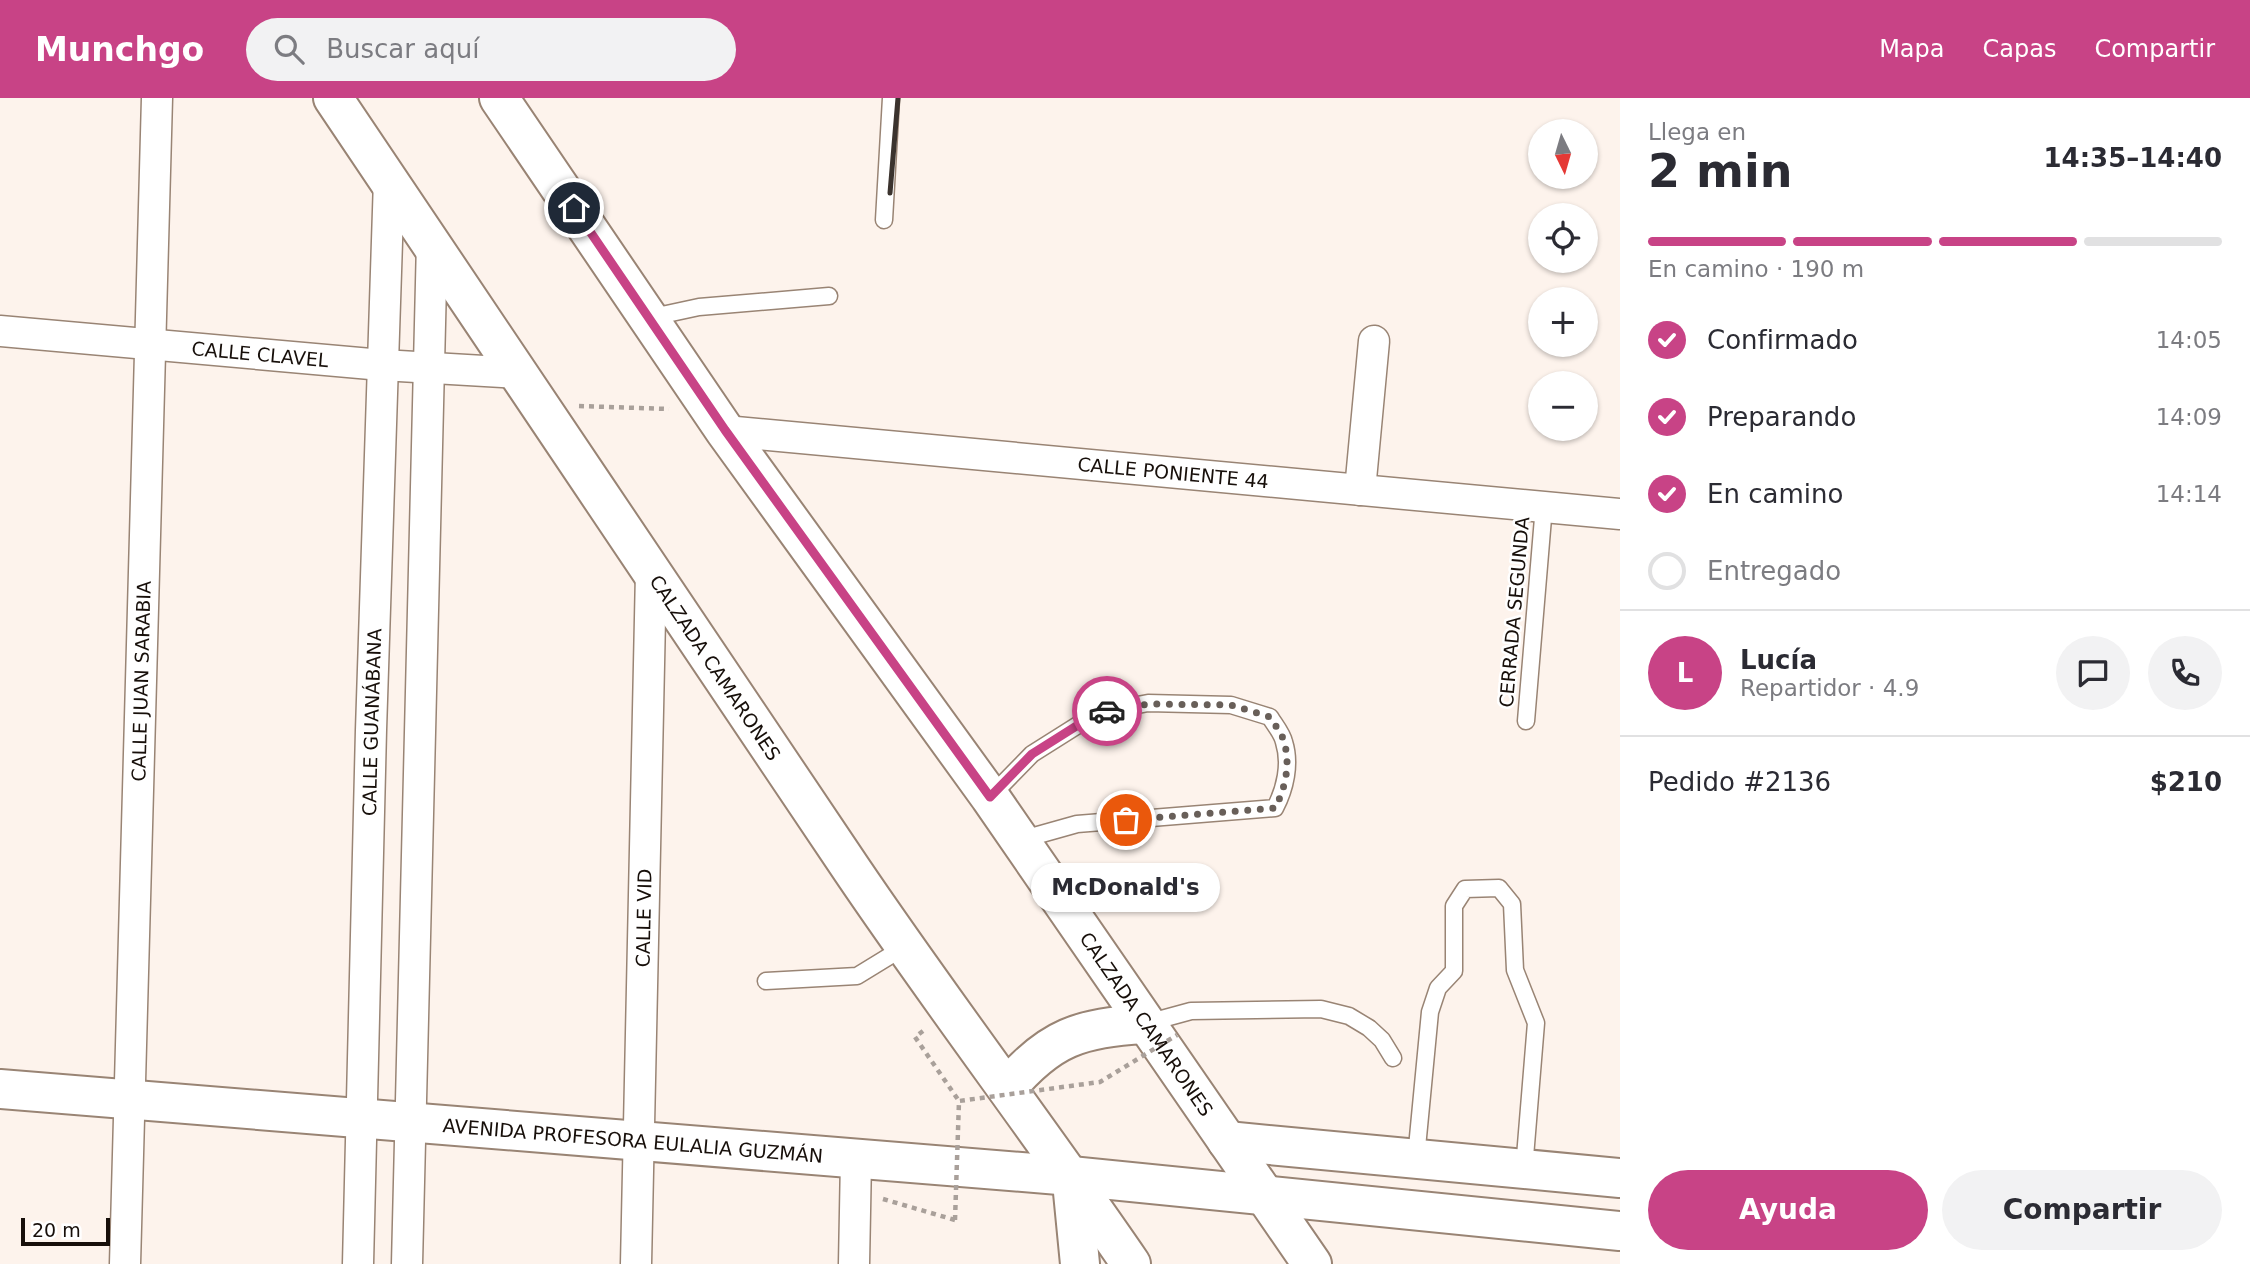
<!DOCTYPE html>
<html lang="es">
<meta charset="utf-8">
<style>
:root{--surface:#fff;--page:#f2f2f3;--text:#2b2b33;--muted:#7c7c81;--line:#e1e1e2;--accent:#c84386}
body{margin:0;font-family:"DejaVu Sans",sans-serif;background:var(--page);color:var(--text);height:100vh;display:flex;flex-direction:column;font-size:26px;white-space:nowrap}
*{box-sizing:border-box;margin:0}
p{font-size:23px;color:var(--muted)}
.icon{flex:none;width:38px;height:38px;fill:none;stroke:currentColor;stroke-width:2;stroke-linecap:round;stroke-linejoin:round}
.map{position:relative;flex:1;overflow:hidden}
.details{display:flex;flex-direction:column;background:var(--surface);width:630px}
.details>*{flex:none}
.needle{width:46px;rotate:175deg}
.tools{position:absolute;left:1528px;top:21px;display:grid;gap:14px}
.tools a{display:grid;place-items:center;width:70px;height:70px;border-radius:50%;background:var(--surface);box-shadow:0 2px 5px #0004;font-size:35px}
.scale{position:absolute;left:21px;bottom:18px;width:89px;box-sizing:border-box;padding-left:7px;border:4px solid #170f0a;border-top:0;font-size:19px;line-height:24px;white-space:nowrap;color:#170f0a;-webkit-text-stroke:5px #fff;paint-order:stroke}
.pin{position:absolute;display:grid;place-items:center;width:60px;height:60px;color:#fff;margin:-30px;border:4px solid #fff;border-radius:50%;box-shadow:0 2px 7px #0007}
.courier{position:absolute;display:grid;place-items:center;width:70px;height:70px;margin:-35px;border:5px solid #c84386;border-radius:50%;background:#fff;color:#222;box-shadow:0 2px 9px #0007}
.bubble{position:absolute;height:49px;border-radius:24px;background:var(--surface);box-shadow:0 2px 5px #0004;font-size:23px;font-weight:600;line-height:49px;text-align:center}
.headline em{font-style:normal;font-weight:600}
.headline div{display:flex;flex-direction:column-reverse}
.headline{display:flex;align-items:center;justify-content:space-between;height:119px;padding:0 28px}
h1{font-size:46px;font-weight:600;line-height:52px}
.bar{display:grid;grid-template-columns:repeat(4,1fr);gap:10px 7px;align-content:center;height:84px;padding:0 28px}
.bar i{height:9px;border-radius:5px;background:var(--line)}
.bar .current{background:var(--accent)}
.bar p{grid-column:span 4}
.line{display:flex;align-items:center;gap:18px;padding:0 28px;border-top:2px solid var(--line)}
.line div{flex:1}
.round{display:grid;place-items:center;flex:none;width:74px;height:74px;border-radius:37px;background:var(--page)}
ol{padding:0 28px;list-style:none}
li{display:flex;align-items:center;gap:21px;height:77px}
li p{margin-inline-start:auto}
li .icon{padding:7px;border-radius:50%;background:var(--accent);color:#fff;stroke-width:4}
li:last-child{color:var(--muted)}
li i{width:38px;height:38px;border:4px solid var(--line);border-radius:50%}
.button{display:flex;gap:14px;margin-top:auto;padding:14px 28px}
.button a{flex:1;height:80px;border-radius:42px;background:var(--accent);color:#fff;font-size:28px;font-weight:600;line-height:80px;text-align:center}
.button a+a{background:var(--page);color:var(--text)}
header{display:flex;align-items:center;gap:42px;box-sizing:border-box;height:98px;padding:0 35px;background:var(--accent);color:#fff}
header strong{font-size:33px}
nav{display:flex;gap:38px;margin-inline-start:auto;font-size:24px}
.search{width:490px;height:63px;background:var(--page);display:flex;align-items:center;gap:18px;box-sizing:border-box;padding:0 24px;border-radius:38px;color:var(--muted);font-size:26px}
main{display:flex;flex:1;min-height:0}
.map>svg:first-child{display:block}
</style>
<header>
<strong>Munchgo</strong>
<div class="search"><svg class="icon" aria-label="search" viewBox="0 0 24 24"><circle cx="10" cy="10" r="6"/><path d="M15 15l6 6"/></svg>Buscar aquí</div>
<nav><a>Mapa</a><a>Capas</a><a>Compartir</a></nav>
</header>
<main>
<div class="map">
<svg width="1620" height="1166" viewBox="0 0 1620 1166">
<rect width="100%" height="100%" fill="#fdf3ec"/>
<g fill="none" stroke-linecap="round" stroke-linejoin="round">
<defs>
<path id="lane" d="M884 122 891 0
M648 220 699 209 829 198
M1526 623 1544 408
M990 699 1032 656 1097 615 1148 605 1231 607 1270 619C1274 626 1282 635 1284 644 1291 666 1285 691 1275 710L1077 726 1020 742
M766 883 857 878 906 848
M1147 925 1191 913 1321 911 1349 918 1369 930 1382 942 1393 960
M1416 1060 1430 914 1438 890 1454 873V808L1465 791 1499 790 1512 806 1515 872 1536 925 1524 1071"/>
<g id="street">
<path id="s1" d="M0 233 382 267 520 275"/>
<path id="s2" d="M725 333 1620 416"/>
<path d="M1360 392 1374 243"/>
<path id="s3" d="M125 1166 157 0"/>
<path id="s4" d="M358 1166 371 632 389 82"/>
<path d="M407 1166 432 144"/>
<path id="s5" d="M636 1166 651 474"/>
<path d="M854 1166 856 1061"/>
</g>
<g id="secondary">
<path id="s6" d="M333 0C508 256 677 516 852 772 942 905 1040 1033 1131 1166"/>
<path id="s7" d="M499 0 725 333 990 699 1312 1166"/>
<path d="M1007 990C1050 939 1080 930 1145 926"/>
<path id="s8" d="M0 991 1071 1078 1620 1133"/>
<path d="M1227 1043 1620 1080"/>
<path d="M1072 1084 1080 1166"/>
</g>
</defs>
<use href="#lane" stroke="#998474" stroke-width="19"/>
<use href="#street" stroke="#998474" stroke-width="33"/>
<use href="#secondary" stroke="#998474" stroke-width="42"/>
<path stroke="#a9a09a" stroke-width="4.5" stroke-dasharray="5 5" stroke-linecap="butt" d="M579 308 669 311
M923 933 915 939 959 1003
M883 1101 955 1122"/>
<use href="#lane" stroke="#fff" stroke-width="16"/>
<use href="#street" stroke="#fff" stroke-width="30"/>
<use href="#secondary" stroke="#fff" stroke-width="38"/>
<path stroke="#3b332e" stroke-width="5" d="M890 95 898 0"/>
<path stroke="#a9a09a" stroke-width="4.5" stroke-dasharray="5 5" stroke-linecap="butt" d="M955 1122 959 1003 1100 984 1177 937"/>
</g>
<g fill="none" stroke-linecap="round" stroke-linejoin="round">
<path stroke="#685f59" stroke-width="7" stroke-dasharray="0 12.6" d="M1107 613 1148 606 1231 607 1270 619C1274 626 1282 635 1284 644 1291 666 1285 691 1275 710L1126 722"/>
<path stroke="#c84386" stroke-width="9" d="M574 110 725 332 990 699 1032 656 1097 615 1107 613"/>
</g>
<g text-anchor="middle" stroke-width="5" stroke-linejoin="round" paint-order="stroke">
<g font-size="19" fill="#170f0a" stroke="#fff">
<text dy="7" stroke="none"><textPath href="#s1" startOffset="261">CALLE CLAVEL</textPath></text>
<text dy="7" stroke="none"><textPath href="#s2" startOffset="450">CALLE PONIENTE 44</textPath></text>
<text transform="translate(1514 514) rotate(-85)" y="7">CERRADA SEGUNDA</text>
<text dy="7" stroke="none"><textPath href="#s6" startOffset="686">CALZADA CAMARONES</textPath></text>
<text dy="7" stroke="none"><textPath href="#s3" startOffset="583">CALLE JUAN SARABIA</textPath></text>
<text dy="7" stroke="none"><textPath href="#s4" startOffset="542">CALLE GUANÁBANA</textPath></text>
<text dy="7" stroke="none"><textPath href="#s5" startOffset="346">CALLE VID</textPath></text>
<text dy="7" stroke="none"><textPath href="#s7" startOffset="1130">CALZADA CAMARONES</textPath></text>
<text dy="7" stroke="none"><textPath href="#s8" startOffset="635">AVENIDA PROFESORA EULALIA GUZMÁN</textPath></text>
</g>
</g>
</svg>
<div class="tools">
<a><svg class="needle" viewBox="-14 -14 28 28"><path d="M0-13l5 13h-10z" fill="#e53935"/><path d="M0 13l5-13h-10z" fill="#7c7c81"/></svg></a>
<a><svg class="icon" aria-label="locate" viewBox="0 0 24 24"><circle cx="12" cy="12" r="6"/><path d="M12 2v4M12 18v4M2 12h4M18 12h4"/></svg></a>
<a>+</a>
<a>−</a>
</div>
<div class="scale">20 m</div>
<div class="pin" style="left:1126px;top:722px;background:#ea580c"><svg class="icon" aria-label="bag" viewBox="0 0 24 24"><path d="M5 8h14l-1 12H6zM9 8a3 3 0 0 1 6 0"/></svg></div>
<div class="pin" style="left:574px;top:110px;background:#1f2937"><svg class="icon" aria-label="home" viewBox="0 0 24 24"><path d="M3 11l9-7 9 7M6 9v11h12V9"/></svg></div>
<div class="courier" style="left:1107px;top:613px"><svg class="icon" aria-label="car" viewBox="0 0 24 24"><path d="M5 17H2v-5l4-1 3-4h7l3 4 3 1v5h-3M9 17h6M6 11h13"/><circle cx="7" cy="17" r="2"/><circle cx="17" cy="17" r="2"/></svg></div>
<div class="bubble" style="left:1031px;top:765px;width:189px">McDonald's</div>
</div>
<section class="details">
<div class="headline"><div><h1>2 min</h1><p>Llega en</p></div><em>14:35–14:40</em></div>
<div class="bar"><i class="current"></i><i class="current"></i><i class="current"></i><i></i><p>En camino · 190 m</p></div>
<ol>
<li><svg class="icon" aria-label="check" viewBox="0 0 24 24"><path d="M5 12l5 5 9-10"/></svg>Confirmado<p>14:05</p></li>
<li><svg class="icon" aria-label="check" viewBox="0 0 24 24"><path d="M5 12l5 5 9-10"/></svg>Preparando<p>14:09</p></li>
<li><svg class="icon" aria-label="check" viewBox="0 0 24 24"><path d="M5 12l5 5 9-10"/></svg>En camino<p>14:14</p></li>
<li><i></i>Entregado</li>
</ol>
<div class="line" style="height:126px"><b class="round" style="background:var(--accent);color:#fff">L</b><div><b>Lucía</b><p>Repartidor · 4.9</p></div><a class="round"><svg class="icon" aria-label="chat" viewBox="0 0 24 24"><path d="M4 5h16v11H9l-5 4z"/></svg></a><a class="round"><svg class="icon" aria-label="phone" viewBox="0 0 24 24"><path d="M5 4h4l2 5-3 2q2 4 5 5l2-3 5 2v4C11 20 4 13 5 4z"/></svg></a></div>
<div class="line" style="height:91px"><div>Pedido #2136</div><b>$210</b></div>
<div class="button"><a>Ayuda</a><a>Compartir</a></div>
</section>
</main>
